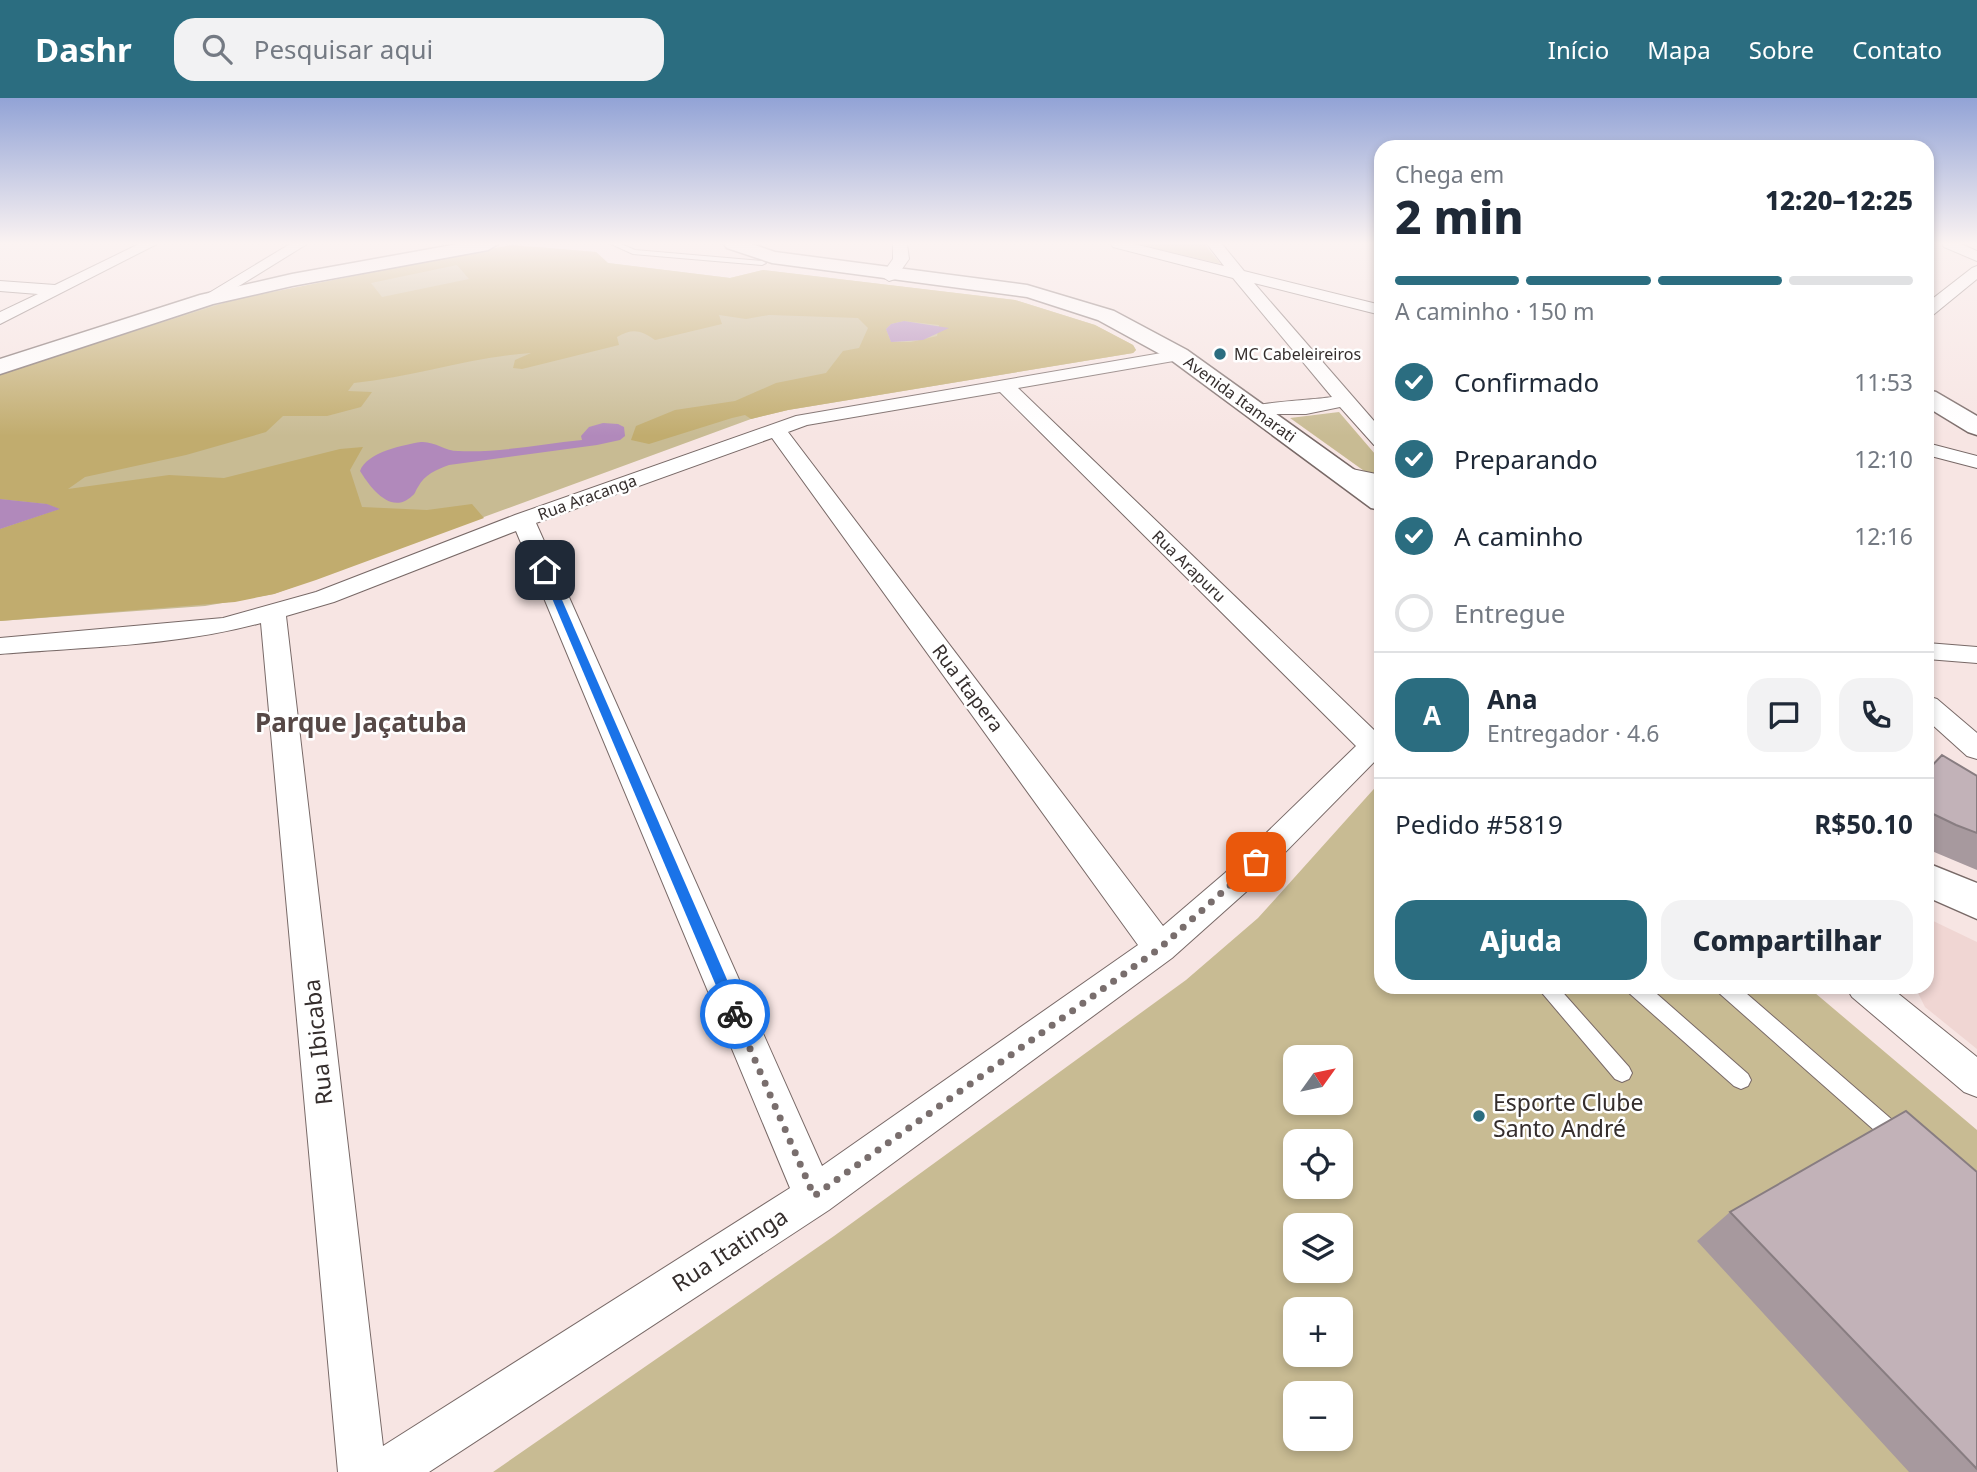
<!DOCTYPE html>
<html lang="pt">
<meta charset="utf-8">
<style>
:root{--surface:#fff;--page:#f2f2f3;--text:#1f2937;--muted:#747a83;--line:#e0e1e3;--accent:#2b6d80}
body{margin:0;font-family:"Noto Sans",sans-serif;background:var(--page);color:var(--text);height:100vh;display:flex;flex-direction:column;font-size:26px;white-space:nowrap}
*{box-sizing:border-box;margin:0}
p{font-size:23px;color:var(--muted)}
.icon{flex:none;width:38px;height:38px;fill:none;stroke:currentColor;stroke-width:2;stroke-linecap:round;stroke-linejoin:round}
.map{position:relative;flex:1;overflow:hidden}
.sheet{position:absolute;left:1374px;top:42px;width:560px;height:854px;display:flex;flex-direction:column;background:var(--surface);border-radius:21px;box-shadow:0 4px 10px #0003}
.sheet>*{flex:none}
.needle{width:46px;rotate:57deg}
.tools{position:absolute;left:1283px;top:947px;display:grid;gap:14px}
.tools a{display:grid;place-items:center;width:70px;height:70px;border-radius:14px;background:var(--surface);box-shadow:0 4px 10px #0003;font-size:35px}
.pin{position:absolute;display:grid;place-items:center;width:60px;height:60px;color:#fff;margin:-30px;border-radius:14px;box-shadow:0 4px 10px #0006}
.courier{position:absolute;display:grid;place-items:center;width:70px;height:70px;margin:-35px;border:5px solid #1a73e8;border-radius:50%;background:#fff;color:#222;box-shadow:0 2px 9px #0007}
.overview em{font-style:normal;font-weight:800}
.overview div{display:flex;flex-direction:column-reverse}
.overview{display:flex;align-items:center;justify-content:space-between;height:119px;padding:0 21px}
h1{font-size:46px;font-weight:800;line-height:52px}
.bar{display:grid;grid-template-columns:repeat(4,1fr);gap:10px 7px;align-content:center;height:84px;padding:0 21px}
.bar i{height:9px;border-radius:5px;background:var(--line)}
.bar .active{background:var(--accent)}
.bar p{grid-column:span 4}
.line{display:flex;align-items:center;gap:18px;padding:0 21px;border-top:2px solid var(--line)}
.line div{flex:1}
.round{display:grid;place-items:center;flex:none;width:74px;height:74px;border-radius:21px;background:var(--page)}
ol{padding:0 21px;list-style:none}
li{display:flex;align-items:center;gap:21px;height:77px}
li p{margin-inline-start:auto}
li .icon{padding:7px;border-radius:50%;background:var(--accent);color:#fff;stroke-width:4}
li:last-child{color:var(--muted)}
li i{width:38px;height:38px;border:4px solid var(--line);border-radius:50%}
.primary-button{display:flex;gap:14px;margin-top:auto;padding:14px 21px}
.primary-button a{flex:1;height:80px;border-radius:21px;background:var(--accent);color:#fff;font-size:28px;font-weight:800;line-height:80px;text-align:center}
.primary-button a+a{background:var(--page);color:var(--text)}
header{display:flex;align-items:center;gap:42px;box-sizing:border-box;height:98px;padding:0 35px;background:var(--accent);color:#fff}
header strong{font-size:33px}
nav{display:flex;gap:38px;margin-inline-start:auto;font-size:24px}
.search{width:490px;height:63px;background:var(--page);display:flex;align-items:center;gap:18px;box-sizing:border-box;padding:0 24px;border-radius:21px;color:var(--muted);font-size:26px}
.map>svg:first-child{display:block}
</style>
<header>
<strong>Dashr</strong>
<div class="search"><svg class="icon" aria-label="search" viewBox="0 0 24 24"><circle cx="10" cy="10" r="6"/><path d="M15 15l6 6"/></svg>Pesquisar aqui</div>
<nav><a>Início</a><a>Mapa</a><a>Sobre</a><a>Contato</a></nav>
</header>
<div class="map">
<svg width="1977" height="1374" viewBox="0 0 1977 1374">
<rect width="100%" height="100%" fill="#f7e5e3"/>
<path fill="#f0d6d3" d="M1927 820 1977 844V951L1925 909 1915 889H1927Z"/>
<path fill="#c8bb93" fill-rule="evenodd" d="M1136 146H1204L1221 166Z
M511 147 596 154 608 165 730 180 763 172 1015 202 1095 227 1133 247 1136 252 1133 255 788 312 751 321 274 496 205 508 0 523V276L205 209Z
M1339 314 1381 363V385L1290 320Z
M1381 683V889H1808L1977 1032V1374H493L834 1138 1186 882 1258 820ZM1295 959H1340V1004H1295ZM1295 1043H1340V1088H1295ZM1295 1127H1340V1172H1295ZM1295 1211H1340V1256H1295ZM1295 1295H1340V1340H1295Z"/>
<path fill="#c1ac6e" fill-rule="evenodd" d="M511 147 596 154 608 165 730 180 763 172 1015 202 1095 227 1133 247 1136 252 1133 255 788 312 751 321 745 317 732 320 649 346 631 342 636 328 675 312 735 303 776 285 826 275 843 253 859 250 868 230 858 220 769 217 746 221 719 217 722 226 655 242C641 232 632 230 617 239L619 247 522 271 513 270 515 262 531 255C471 259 414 279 354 285L348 293 372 294 361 309 327 318H283L266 334 186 357 85 379 68 391 169 377 224 380 340 351 363 349 350 372 362 409 427 412 472 406 484 420 316 482 274 496 235 504 0 523V431L59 411 46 406 0 401V276L236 201ZM457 167 469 181 382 199 371 185ZM904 223 939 227 937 238 911 244H891L886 231 891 226Z"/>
<path fill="#b189bb" d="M904 223 949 230 923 242 891 244 886 231 891 226Z
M603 325 618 326 624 329 625 338 620 342 597 347 449 367C436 372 425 376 418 389 415 393 416 395 412 398 391 418 370 389 360 373 367 354 403 347 421 344 434 343 445 353 458 353 499 355 541 346 582 342L581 338 589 329Z
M0 401 47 406 60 411 0 431Z"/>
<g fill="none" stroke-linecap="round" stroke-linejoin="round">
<defs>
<path id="service" d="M611 146H621L635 152 762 163 766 165 762 167 633 156Z
M1537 889H1558L1629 969 1632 975 1629 981 1622 984 1615 981Z
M1627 889H1649L1748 976 1751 982 1748 988 1741 991 1734 988 1629 895Z
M1717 889H1739L1905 1033 1908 1040 1905 1047 1898 1050 1891 1047 1719 895Z"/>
<path id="minor" d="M139 146H157L0 226V214L38 196 0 193V183L55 187Z
M290 146H307L213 204 207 206 199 201Z
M893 146H907L909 161 895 181 889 183 881 178 893 161Z
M1111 146H1134L1224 168 1207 146H1222L1244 173 1381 207V217L1254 185 1381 331V349L1374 347 1340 309 1306 316H1248L1245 312C1252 304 1315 302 1332 299L1233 180 1113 149Z
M1942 146H1961L1977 153V163L1944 149Z
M1977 168V181L1933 217 1927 218V205L1972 170Z
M1179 252 1188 257 1185 261 1018 290 1374 632 1381 630V657L1247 793 1172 860 829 1112 429 1374H338L261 525C177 548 87 549 0 556V540L223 520 316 494 515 417 796 318ZM1000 294 1356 648 1225 775 1163 828 788 334 807 327ZM772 340 1138 847 822 1068 536 425ZM516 433 790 1090 383 1348 286 518 334 504Z
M1927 345 1977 358V370L1927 357Z
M1342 369 1381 377V389L1335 379 1331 375 1335 371Z
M1927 545 1977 549V565L1927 561Z
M1927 598 1937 601 1977 635V661L1967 658 1927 622Z
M1846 889H1890L1977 959V999L1964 994 1852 899Z"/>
<path id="tertiary" d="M458 146H498L488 152 292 188 213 206 0 276V261L200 197 292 176Z
M1927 292 1936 294 1977 318V337L1968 334 1927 309Z"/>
<path id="primary" d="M724 146H752L775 154 1027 187 1114 213 1187 252 1381 391V412L1371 410 1171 262 1098 222 1027 199 772 165 727 150Z
M1927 765 1977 785V821L1927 799Z"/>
</defs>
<use href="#service" stroke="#786967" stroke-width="2"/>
<use href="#minor" stroke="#786967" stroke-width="2"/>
<use href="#tertiary" stroke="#786967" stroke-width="3"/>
<use href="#primary" stroke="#786967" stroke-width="3"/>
<use href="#service" fill="#fff" fill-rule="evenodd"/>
<use href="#minor" fill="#fff" fill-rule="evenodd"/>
<use href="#tertiary" fill="#fff" fill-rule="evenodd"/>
<use href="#primary" fill="#fff" fill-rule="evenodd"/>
</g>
<path fill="#a7999e" d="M1927 673 1977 678V772L1927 751Z
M1977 1074V1374H1909L1697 1143 1730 1114Z"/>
<path fill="#c2b2b8" stroke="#887d81" stroke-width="2" d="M1942 657 1977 678V735L1956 727 1927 713V673Z
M1906 1013 1977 1074V1371L1730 1114Z"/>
<linearGradient id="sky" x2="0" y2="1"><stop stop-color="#92a3d6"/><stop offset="0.43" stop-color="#fbf3f2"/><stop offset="1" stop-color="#fbf3f2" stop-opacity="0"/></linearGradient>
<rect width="1977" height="338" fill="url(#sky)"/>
<path fill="#1a73e8" d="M545 469 549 472 742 916 740 920H730L728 916 540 472Z"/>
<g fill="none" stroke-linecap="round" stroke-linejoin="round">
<path stroke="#796e6d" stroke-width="7" stroke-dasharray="0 12.6" d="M735 916 814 1098 1160 850 1256 764"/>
</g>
<g fill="#2b6d80" stroke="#fff" stroke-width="2.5">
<circle cx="1220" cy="256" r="7"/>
<circle cx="1479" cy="1018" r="7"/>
</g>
<g text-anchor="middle" stroke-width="5" stroke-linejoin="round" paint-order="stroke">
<g font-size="16" fill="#352e2d" stroke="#fff" text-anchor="start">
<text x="1234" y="262">MC Cabeleireiros</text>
</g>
<g font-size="16" fill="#352e2d" stroke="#fff">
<text transform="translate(1240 301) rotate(36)" y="6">Avenida Itamarati</text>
<text transform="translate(587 399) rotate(-20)" y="6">Rua Aracanga</text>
<text transform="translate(1189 468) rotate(44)" y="6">Rua Arapuru</text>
</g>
<g font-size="19" fill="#352e2d" stroke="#fff">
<text transform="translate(968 590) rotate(53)" y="7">Rua Itapera</text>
</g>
<g font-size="23" fill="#352e2d" stroke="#fff">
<text transform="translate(318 944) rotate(-96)" y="8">Rua Ibicaba</text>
<text transform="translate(730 1152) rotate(-33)" y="8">Rua Itatinga</text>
</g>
<g font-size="23" fill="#352e2d" stroke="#fff" text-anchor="start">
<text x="1493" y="1013">Esporte Clube<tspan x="1493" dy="26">Santo André</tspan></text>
</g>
<g font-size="26" font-weight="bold" fill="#564846" stroke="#fff">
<text x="361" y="634">Parque Jaçatuba</text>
</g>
</g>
</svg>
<div class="tools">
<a><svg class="needle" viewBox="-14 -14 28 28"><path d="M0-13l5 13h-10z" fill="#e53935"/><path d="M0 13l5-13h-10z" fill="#747a83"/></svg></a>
<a><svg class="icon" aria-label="locate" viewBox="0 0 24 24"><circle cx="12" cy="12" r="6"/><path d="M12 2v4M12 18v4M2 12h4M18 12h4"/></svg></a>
<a><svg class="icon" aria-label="layers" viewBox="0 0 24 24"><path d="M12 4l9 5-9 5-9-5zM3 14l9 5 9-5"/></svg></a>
<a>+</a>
<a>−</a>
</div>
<div class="pin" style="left:1256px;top:764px;background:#ea580c"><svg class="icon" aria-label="bag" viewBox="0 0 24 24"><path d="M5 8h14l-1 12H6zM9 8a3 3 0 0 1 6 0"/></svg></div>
<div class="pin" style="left:545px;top:472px;background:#1f2937"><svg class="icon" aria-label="home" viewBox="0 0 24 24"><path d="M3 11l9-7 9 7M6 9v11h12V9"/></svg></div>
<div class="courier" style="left:735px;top:916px"><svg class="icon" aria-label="bike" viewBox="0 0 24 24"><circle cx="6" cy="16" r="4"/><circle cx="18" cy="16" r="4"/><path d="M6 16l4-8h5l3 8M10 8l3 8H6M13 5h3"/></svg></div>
<section class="sheet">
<div class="overview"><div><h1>2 min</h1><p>Chega em</p></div><em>12:20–12:25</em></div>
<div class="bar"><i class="active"></i><i class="active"></i><i class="active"></i><i></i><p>A caminho · 150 m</p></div>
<ol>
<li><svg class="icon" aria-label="check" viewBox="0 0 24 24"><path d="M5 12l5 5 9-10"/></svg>Confirmado<p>11:53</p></li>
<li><svg class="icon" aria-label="check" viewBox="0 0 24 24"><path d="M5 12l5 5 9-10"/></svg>Preparando<p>12:10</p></li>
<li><svg class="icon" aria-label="check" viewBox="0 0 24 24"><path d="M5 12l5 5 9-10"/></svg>A caminho<p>12:16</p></li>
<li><i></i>Entregue</li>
</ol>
<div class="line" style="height:126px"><b class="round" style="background:var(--accent);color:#fff">A</b><div><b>Ana</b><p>Entregador · 4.6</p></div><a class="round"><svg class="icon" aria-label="chat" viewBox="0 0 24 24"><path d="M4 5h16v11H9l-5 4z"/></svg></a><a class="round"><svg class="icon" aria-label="phone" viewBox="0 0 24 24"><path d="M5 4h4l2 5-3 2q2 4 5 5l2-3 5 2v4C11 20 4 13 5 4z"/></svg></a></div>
<div class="line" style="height:91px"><div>Pedido #5819</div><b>R$50.10</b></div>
<div class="primary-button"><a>Ajuda</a><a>Compartilhar</a></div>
</section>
</div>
